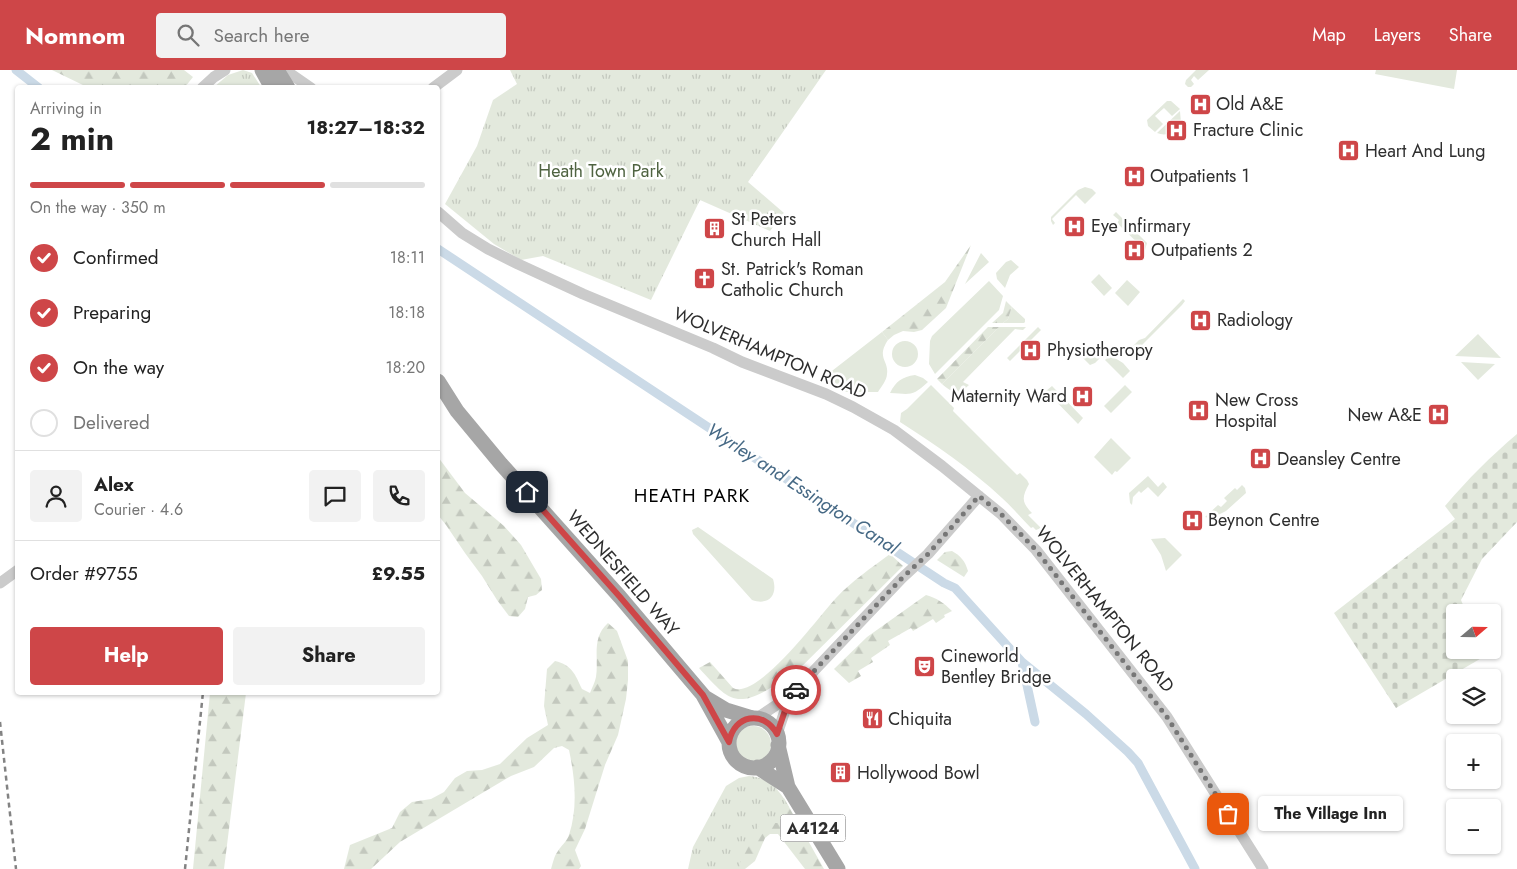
<!DOCTYPE html>
<meta charset="utf-8">
<style>
:root{--surface:#fff;--page:#f2f2f2;--text:#222;--muted:#767676;--line:#e0e0e0;--accent:#ce4648}
body{margin:0;font-family:Jost,sans-serif;background:var(--page);color:var(--text);height:100vh;display:flex;flex-direction:column;font-size:19px;white-space:nowrap}
*{box-sizing:border-box;margin:0}
p{font-size:16px;color:var(--muted)}
.icon{flex:none;width:28px;height:28px;fill:none;stroke:currentColor;stroke-width:2;stroke-linecap:round;stroke-linejoin:round}
.map{position:relative;flex:1;overflow:hidden}
.sheet{position:absolute;left:15px;top:15px;width:425px;height:610px;display:flex;flex-direction:column;background:var(--surface);border-radius:5px;box-shadow:0 1px 4px #0004}
.sheet>*{flex:none}
.needle{width:32px;rotate:70deg}
.fabs{position:absolute;left:1446px;top:534px;display:grid;gap:10px}
.fabs a{display:grid;place-items:center;width:55px;height:55px;border-radius:5px;background:var(--surface);box-shadow:0 1px 4px #0004;font-size:25px}
.pin{position:absolute;display:grid;place-items:center;width:42px;height:42px;color:#fff;margin:-21px;border-radius:10px;box-shadow:0 2px 8px #0006}
.courier{position:absolute;display:grid;place-items:center;width:50px;height:50px;margin:-25px;border:4px solid #ce4648;border-radius:50%;background:#fff;color:#222;box-shadow:0 1px 6px #0007}
.bubble{position:absolute;height:35px;border-radius:5px;background:var(--surface);box-shadow:0 1px 4px #0004;font-size:16px;font-weight:700;line-height:35px;text-align:center}
.head em{font-style:normal;font-weight:700}
.head div{display:flex;flex-direction:column-reverse}
.head{display:flex;align-items:center;justify-content:space-between;height:85px;padding:0 15px}
h1{font-size:32px;font-weight:700;line-height:38px}
.bar{display:grid;grid-template-columns:repeat(4,1fr);gap:8px 5px;align-content:center;height:60px;padding:0 15px}
.bar i{height:6px;border-radius:4px;background:var(--line)}
.bar .current{background:var(--accent)}
.bar p{grid-column:span 4}
.line{display:flex;align-items:center;gap:12px;padding:0 15px;border-top:1px solid var(--line)}
.line div{flex:1}
.round{display:grid;place-items:center;flex:none;width:52px;height:52px;border-radius:5px;background:var(--page)}
ol{padding:0 15px;list-style:none}
li{display:flex;align-items:center;gap:15px;height:55px}
li p{margin-inline-start:auto}
li .icon{padding:5px;border-radius:50%;background:var(--accent);color:#fff;stroke-width:4}
li:last-child{color:var(--muted)}
li i{width:28px;height:28px;border:2px solid var(--line);border-radius:50%}
.action{display:flex;gap:10px;margin-top:auto;padding:10px 15px}
.action a{flex:1;height:58px;border-radius:5px;background:var(--accent);color:#fff;font-size:20px;font-weight:700;line-height:58px;text-align:center}
.action a+a{background:var(--page);color:var(--text)}
header{display:flex;align-items:center;gap:30px;box-sizing:border-box;height:70px;padding:0 25px;background:var(--accent);color:#fff}
header strong{font-size:24px}
nav{display:flex;gap:28px;margin-inline-start:auto;font-size:18px}
.search{width:350px;height:45px;background:var(--page);display:flex;align-items:center;gap:12px;box-sizing:border-box;padding:0 18px;border-radius:5px;color:var(--muted);font-size:19px}
.map>svg:first-child{display:block}
</style>
<header>
<strong>Nomnom</strong>
<div class="search"><svg class="icon" aria-label="search" viewBox="0 0 24 24"><circle cx="10" cy="10" r="6"/><path d="M15 15l6 6"/></svg>Search here</div>
<nav><a>Map</a><a>Layers</a><a>Share</a></nav>
</header>
<div class="map">
<svg width="1517" height="799" viewBox="0 0 1517 799">
<defs>
<pattern id="forest-firs" width="22" height="20" patternUnits="userSpaceOnUse" patternTransform="scale(1.25)"><rect width="22" height="20" fill="#e3e9dd"/><path d="M5 1l3.5 6h-7zM16 11l3.5 6h-7z" fill="#c3c8be"/></pattern>
<pattern id="cemetery-stones" width="16" height="16" patternUnits="userSpaceOnUse" patternTransform="scale(1.25)"><rect width="16" height="16" fill="#e3e9dd"/><path d="M2 7V4a2 2 0 0 1 4 0v3zM10 15v-3a2 2 0 0 1 4 0v3z" fill="#c3c8be"/></pattern>
<pattern id="park-tufts" width="24" height="20" patternUnits="userSpaceOnUse" patternTransform="scale(1.25)"><rect width="24" height="20" fill="#e3e9dd"/><path d="M3 7l-1-3M5 7V3M7 7l1-3M15 17l-1-3M17 17v-4M19 17l1-3" fill="none" stroke="#c3c8be"/></pattern>
</defs>
<rect width="100%" height="100%" fill="#fff"/>
<path fill="#e3e9dd" d="M1196 0H1209L1198 10 1194 6 1191 10 1194 14 1191 17H1188L1185 14 1186 10Z
M1376 0H1457L1454 19 1375 4Z
M1167 31H1171L1180 39 1172 46 1164 38 1155 46 1163 54 1155 62 1148 56 1147 50Z
M1180 41 1181 53C1175 62 1167 67 1157 63Z
M1085 117 1092 119 1096 123 1085 134 1076 125 1052 149 1055 153 1053 155 1051 151V147L1078 120Z
M1116 142 1147 173 1145 180 1117 153 1119 150 1113 145Z
M981 183 989 192 965 214Z
M1011 190 1019 197 1010 205 1005 218 997 209 996 203 1006 192Z
M1099 204 1112 218 1104 226 1091 212Z
M1127 210 1140 222 1128 236 1115 223Z
M989 211 1003 226 999 240 935 304 929 294 930 271 932 266Z
M1183 229 1185 231 1182 235 1134 283 1130 279 1139 270 1145 268Z
M1012 237 1025 249V252L1024 253H1003L1008 249Z
M999 257H1026L1023 260 1015 259 963 312 969 315C959 325 952 323 942 314Z
M1038 257 1041 260 1010 291 1007 288Z
M882 262 888 270C876 288 889 290 887 304 887 310 881 317 878 322H847L819 311Z
M1478 264 1501 288 1455 286Z
M892 284a13 13 0 1 1 26 0a13 13 0 1 1-26 0Z
M1092 279H1099L1106 282 1095 293 1090 295 1083 288V282Z
M1110 285 1123 293 1130 301 1123 308 1105 290Z
M1461 292 1495 294 1478 310Z
M915 305 923 308 928 312C912 327 910 324 890 323 896 311 902 307 915 305Z
M931 315 954 338 953 341 1017 405 1020 403 1027 410 1029 414C1022 427 1021 432 1032 443L1028 445 1041 458 1036 460 1033 457 1031 458C1021 448 1012 437 1002 428 971 399 936 375 900 352L901 343 907 339Z
M1125 315 1132 322 1111 343 1104 336Z
M1052 316 1083 348 1078 354 1046 321Z
M1111 368 1131 388 1117 402 1115 401 1112 405 1094 387Z
M1148 406 1158 417 1163 412 1167 417 1158 427 1148 417 1141 423 1139 421 1133 427 1132 435 1130 433 1129 423Z
M1242 415 1245 418 1246 423 1226 441 1218 445 1213 449 1205 447 1218 435 1221 437 1227 431 1224 428 1235 418 1237 420Z
M698 457 773 509C778 525 769 536 752 530L693 464 692 460Z
M1165 468 1182 485 1166 501 1161 485 1151 469Z
M735 674a18 18 0 1 1 36 0a18 18 0 1 1-36 0Z"/>
<path fill="url(#forest-firs)" d="M52 0H184L193 7 185 17H87Z
M971 175 946 238 922 260 914 262 903 261 894 265 888 270 882 262 945 212Z
M1006 231 1012 237 1008 249 1003 253H992L1003 243Z
M988 257H999L942 314 937 309Z
M438 387 465 423 504 456 521 475 541 509 542 520 536 525 528 527 525 539 518 547 509 546 497 530 482 506 465 483 446 455 438 445Z
M952 481C961 486 965 491 968 501L964 507 937 490 945 482Z
M890 484 903 496 783 615 777 614C736 640 729 631 699 598L710 592 733 618C757 631 820 545 836 528 852 511 871 498 890 484Z
M926 525C937 528 944 533 952 541L944 545 945 547 936 553 933 549 913 561 911 558 888 571 890 575 871 588 873 592 858 601 861 606 849 613 834 599 867 567Z
M608 553 617 561 628 591V610L626 629 618 665 605 695 585 759 575 780 581 796 579 799H551C553 793 554 786 558 781 561 776 567 771 569 765 578 738 575 708 569 680L562 676 554 678 534 697 511 706 400 772 371 799H344L350 775 392 758 400 742 412 732 431 729 444 722 455 708 467 701 482 700 500 694 527 668 548 655 544 636 547 599 555 591C572 595 575 604 582 619L590 623C592 618 595 612 596 607 599 588 591 568 608 553Z
M210 623H246L224 799H193Z
M784 728 824 799H805L778 764H770L765 768 755 791 745 799H696Z"/>
<path fill="url(#cemetery-stones)" d="M1517 364V452L1482 489 1461 530 1466 542H1455V580H1483L1485 586 1396 638 1334 543 1455 449 1445 436C1467 410 1491 386 1517 364Z"/>
<path fill="url(#park-tufts)" d="M243 0 252 3 261 17H214L228 5Z
M510 0H826L748 112 784 143 770 161 700 130 651 230 543 186 521 190 494 174 445 134 477 76 493 30 517 14Z
M749 706C770 708 779 719 789 737L782 753H760L737 799H688L693 777 726 716 739 708Z"/>
<g fill="none" stroke-linecap="round" stroke-linejoin="round">
<path stroke="#cbdae7" stroke-width="9" d="M16 0 39 18
M438 179 944 513 955 518 1022 592 1086 644 1128 682 1138 693 1195 799
M1022 592 1035 652"/>
<path stroke="#cbcbcb" stroke-width="11" d="M285 0 311 18
M202 18 214 7 225 0
M433 18 457 0
M438 142 462 163 488 179 518 194 583 224 713 278 742 292 826 324 853 337 894 360 942 396 1001 444 1036 480 1167 647 1263 799
M0 513 18 500
M757 648 790 626 902 508 928 484 979 426
M777 664 790 626"/>
<path stroke="#a6a6a6" stroke-width="15" d="M262 0 272 18
M277 0 288 18
M438 311 457 341 501 394 620 527 703 625 729 672
M706 628 726 640 752 648
M729 673a25 25 0 1 1 50 0a25 25 0 1 1-50 0Z
M778 675 788 717 838 799
M757 697 788 717"/>
<path stroke="#838383" stroke-width="2.5" stroke-dasharray="5 4" stroke-linecap="butt" d="M0 652 16 799
M185 799 203 622"/>
</g>
<g fill="none" stroke-linecap="round" stroke-linejoin="round">
<path stroke="#777" stroke-width="5" stroke-dasharray="0 9" d="M796 620 902 508 928 484 979 426 1001 444 1036 480 1167 647 1228 744"/>
<path stroke="#ce4648" stroke-width="6" d="M527 422 620 527 703 625 729 672C734 645 763 639 777 664L790 626 796 620"/>
</g>
<defs>
<symbol id="hospital-square" viewBox="-11 -11 22 22"><rect x="-9" y="-9" width="18" height="18" rx="4" fill="#ce4648" stroke="#fff"/><path d="M-5-5h3v3.5h4V-5h3V5h-3V1.5h-4V5h-3Z" fill="#fff"/></symbol>
<symbol id="building-square" viewBox="-11 -11 22 22"><rect x="-9" y="-9" width="18" height="18" rx="4" fill="#ce4648" stroke="#fff"/><path d="M-4-6H4V6H1V3H-1V6H-4ZM-2.5-4.3h1.7v1.8h-1.7ZM.8-4.3h1.7v1.8H.8ZM-2.5-1h1.7V.8h-1.7ZM.8-1h1.7V.8H.8Z" fill="#fff"/></symbol>
<symbol id="church-square" viewBox="-11 -11 22 22"><rect x="-9" y="-9" width="18" height="18" rx="4" fill="#ce4648" stroke="#fff"/><path d="M-1.2-6h2.4v3.5h3.3v2.4h-3.3V6h-2.4V-.1h-3.3v-2.4h3.3Z" fill="#fff"/></symbol>
<symbol id="theatre-square" viewBox="-11 -11 22 22"><rect x="-9" y="-9" width="18" height="18" rx="4" fill="#ce4648" stroke="#fff"/><path d="M-5-5.5Q0-4 5-5.5V0Q5 5 0 6Q-5 5-5 0ZM-3.3-2.5H-1v1.5H-3.3ZM1-2.5H3.3v1.5H1ZM-2.8 1Q0 5.5 2.8 1Z" fill="#fff"/></symbol>
<symbol id="restaurant-square" viewBox="-11 -11 22 22"><rect x="-9" y="-9" width="18" height="18" rx="4" fill="#ce4648" stroke="#fff"/><path d="M-5-6h1v4h1v-4h1v4h1v-4h1v5L-1.5 .5V6h-2V.5L-5-1ZM5-6V6H3V1.5H1.5Q1.5-4 5-6Z" fill="#fff"/></symbol>
</defs>
<g fill-rule="evenodd">
<use href="#hospital-square" x="1188" y="22" width="25" height="25"/>
<use href="#hospital-square" x="1164" y="48" width="25" height="25"/>
<use href="#hospital-square" x="1336" y="68" width="25" height="25"/>
<use href="#hospital-square" x="1122" y="94" width="25" height="25"/>
<use href="#hospital-square" x="1062" y="144" width="25" height="25"/>
<use href="#building-square" x="702" y="146" width="25" height="25"/>
<use href="#hospital-square" x="1122" y="168" width="25" height="25"/>
<use href="#church-square" x="692" y="196" width="25" height="25"/>
<use href="#hospital-square" x="1188" y="238" width="25" height="25"/>
<use href="#hospital-square" x="1018" y="268" width="25" height="25"/>
<use href="#hospital-square" x="1070" y="314" width="25" height="25"/>
<use href="#hospital-square" x="1186" y="328" width="25" height="25"/>
<use href="#hospital-square" x="1426" y="332" width="25" height="25"/>
<use href="#hospital-square" x="1248" y="376" width="25" height="25"/>
<use href="#hospital-square" x="1180" y="438" width="25" height="25"/>
<use href="#theatre-square" x="912" y="584" width="25" height="25"/>
<use href="#restaurant-square" x="860" y="636" width="25" height="25"/>
<use href="#building-square" x="828" y="690" width="25" height="25"/>
</g>
<g text-anchor="middle" stroke-width="5" stroke-linejoin="round" paint-order="stroke">
<rect fill="#fff" stroke="#6d6d6d" stroke-width="1" x="780.5" y="744.5" width="65" height="27" rx="4"/>
<g font-size="16" font-weight="bold" fill="#2e2e2e">
<text x="813" y="764">A4124</text>
</g>
<g font-size="18" fill="#2e2e2e" stroke="#fff" text-anchor="start">
<text x="1216" y="40">Old A&amp;E</text>
<text x="1193" y="66">Fracture Clinic</text>
<text x="1365" y="87">Heart And Lung</text>
<text x="1150" y="112">Outpatients 1</text>
<text x="731" y="155">St Peters<tspan x="731" dy="21">Church Hall</tspan></text>
<text x="1091" y="162">Eye Infirmary</text>
<text x="1151" y="186">Outpatients 2</text>
<text x="721" y="205">St. Patrick's Roman<tspan x="721" dy="21">Catholic Church</tspan></text>
<text x="1217" y="256">Radiology</text>
<text x="1047" y="286">Physiotheropy</text>
<text x="1067" y="332" text-anchor="end">Maternity Ward</text>
<text x="1215" y="336">New Cross<tspan x="1215" dy="21">Hospital</tspan></text>
<text x="1422" y="351" text-anchor="end">New A&amp;E</text>
<text x="1277" y="395">Deansley Centre</text>
<text x="1208" y="456">Beynon Centre</text>
<text x="941" y="592">Cineworld<tspan x="941" dy="21">Bentley Bridge</tspan></text>
<text x="888" y="655">Chiquita</text>
<text x="857" y="709">Hollywood Bowl</text>
</g>
<g font-size="18" fill="#4f6341" stroke="#fff">
<text x="601" y="107">Heath Town Park</text>
</g>
<g font-size="18" fill="#2e2e2e" stroke="#fff">
<text transform="translate(770 283) rotate(23)" y="6">WOLVERHAMPTON ROAD</text>
<text transform="translate(623 503) rotate(49)" y="6">WEDNESFIELD WAY</text>
<text transform="translate(1105 539) rotate(51)" y="6">WOLVERHAMPTON ROAD</text>
</g>
<g font-size="19" font-style="italic" fill="#466985" stroke="#fff">
<text transform="translate(803 418) rotate(33)" y="7">Wyrley and Essington Canal</text>
</g>
<g font-size="19" letter-spacing="1" fill="#000" stroke="#fff">
<text x="692" y="432">HEATH PARK</text>
</g>
</g>
</svg>
<div class="fabs">
<a><svg class="needle" viewBox="-14 -14 28 28"><path d="M0-13l5 13h-10z" fill="#e53935"/><path d="M0 13l5-13h-10z" fill="#767676"/></svg></a>
<a><svg class="icon" aria-label="layers" viewBox="0 0 24 24"><path d="M12 4l9 5-9 5-9-5zM3 14l9 5 9-5"/></svg></a>
<a>+</a>
<a>−</a>
</div>
<div class="pin" style="left:1228px;top:744px;background:#ea580c"><svg class="icon" aria-label="bag" viewBox="0 0 24 24"><path d="M5 8h14l-1 12H6zM9 8a3 3 0 0 1 6 0"/></svg></div>
<div class="pin" style="left:527px;top:422px;background:#1f2937"><svg class="icon" aria-label="home" viewBox="0 0 24 24"><path d="M3 11l9-7 9 7M6 9v11h12V9"/></svg></div>
<div class="courier" style="left:796px;top:620px"><svg class="icon" aria-label="car" viewBox="0 0 24 24"><path d="M5 17H2v-5l4-1 3-4h7l3 4 3 1v5h-3M9 17h6M6 11h13"/><circle cx="7" cy="17" r="2"/><circle cx="17" cy="17" r="2"/></svg></div>
<div class="bubble" style="left:1258px;top:726px;width:145px">The Village Inn</div>
<section class="sheet">
<div class="head"><div><h1>2 min</h1><p>Arriving in</p></div><em>18:27–18:32</em></div>
<div class="bar"><i class="current"></i><i class="current"></i><i class="current"></i><i></i><p>On the way · 350 m</p></div>
<ol>
<li><svg class="icon" aria-label="check" viewBox="0 0 24 24"><path d="M5 12l5 5 9-10"/></svg>Confirmed<p>18:11</p></li>
<li><svg class="icon" aria-label="check" viewBox="0 0 24 24"><path d="M5 12l5 5 9-10"/></svg>Preparing<p>18:18</p></li>
<li><svg class="icon" aria-label="check" viewBox="0 0 24 24"><path d="M5 12l5 5 9-10"/></svg>On the way<p>18:20</p></li>
<li><i></i>Delivered</li>
</ol>
<div class="line" style="height:90px"><a class="round"><svg class="icon" aria-label="person" viewBox="0 0 24 24"><circle cx="12" cy="8" r="4"/><path d="M4 21q1-7 8-7t8 7"/></svg></a><div><b>Alex</b><p>Courier · 4.6</p></div><a class="round"><svg class="icon" aria-label="chat" viewBox="0 0 24 24"><path d="M4 5h16v11H9l-5 4z"/></svg></a><a class="round"><svg class="icon" aria-label="phone" viewBox="0 0 24 24"><path d="M5 4h4l2 5-3 2q2 4 5 5l2-3 5 2v4C11 20 4 13 5 4z"/></svg></a></div>
<div class="line" style="height:65px"><div>Order #9755</div><b>£9.55</b></div>
<div class="action"><a>Help</a><a>Share</a></div>
</section>
</div>
